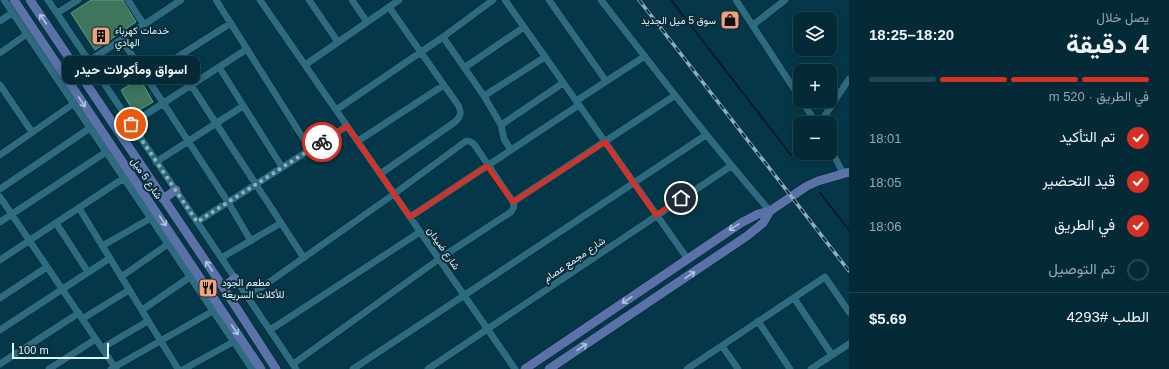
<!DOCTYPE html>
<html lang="ar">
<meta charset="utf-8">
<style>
:root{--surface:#032a36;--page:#113642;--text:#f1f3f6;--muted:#97a7ad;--line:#244651;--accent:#d93025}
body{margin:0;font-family:Helvetica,Vazirmatn,sans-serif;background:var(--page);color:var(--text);direction:rtl;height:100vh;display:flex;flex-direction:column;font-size:15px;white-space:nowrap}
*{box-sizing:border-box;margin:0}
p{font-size:13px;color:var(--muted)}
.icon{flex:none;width:22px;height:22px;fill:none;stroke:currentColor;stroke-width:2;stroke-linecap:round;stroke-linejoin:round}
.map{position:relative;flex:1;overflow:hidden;direction:ltr}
.drawer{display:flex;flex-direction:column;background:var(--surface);width:320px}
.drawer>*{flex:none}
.buttons{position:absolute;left:793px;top:12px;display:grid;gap:8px}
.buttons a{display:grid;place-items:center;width:44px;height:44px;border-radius:8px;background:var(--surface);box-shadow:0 2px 10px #0003,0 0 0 1px var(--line);font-size:20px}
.scale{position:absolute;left:12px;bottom:10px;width:97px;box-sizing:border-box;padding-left:4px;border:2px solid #dcf5ff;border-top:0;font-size:11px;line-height:14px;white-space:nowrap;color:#dcf5ff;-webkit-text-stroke:3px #0b2d38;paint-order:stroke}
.pin{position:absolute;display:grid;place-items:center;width:34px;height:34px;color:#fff;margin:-17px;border:2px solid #fff;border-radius:50%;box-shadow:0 1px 4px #0007}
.courier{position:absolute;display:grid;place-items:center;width:40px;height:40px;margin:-20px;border:3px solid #d93025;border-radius:50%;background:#fff;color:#222;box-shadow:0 1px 5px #0007}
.bubble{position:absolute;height:28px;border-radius:8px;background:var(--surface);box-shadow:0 2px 10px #0003,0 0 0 1px var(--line);font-size:13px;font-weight:700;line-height:28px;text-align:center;direction:rtl}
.summary em{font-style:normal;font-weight:700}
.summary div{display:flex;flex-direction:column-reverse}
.summary{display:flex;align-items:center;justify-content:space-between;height:68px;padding:0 20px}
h1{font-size:26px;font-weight:700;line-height:30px}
.bar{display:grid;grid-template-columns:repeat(4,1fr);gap:6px 4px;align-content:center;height:48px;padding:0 20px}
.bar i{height:5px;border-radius:3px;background:var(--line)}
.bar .on{background:var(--accent)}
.bar p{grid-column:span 4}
.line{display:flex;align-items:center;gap:10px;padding:0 20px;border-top:1px solid var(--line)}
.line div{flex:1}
ol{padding:0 20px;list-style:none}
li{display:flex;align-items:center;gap:12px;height:44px}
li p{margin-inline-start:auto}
li .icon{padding:4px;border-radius:50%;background:var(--accent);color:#fff;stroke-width:4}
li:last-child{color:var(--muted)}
li i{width:22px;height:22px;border:2px solid var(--line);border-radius:50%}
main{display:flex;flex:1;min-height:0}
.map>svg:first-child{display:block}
</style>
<main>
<section class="drawer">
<div class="summary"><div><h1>4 دقيقة</h1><p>يصل خلال</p></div><em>18:20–18:25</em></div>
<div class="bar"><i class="on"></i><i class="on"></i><i class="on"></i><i></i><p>في الطريق · 520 m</p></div>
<ol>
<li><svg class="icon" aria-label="check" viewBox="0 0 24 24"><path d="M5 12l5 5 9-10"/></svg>تم التأكيد<p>18:01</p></li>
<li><svg class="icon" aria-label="check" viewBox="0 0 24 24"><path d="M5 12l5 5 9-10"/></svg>قيد التحضير<p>18:05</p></li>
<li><svg class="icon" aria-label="check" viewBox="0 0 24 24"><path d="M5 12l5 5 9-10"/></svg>في الطريق<p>18:06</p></li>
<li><i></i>تم التوصيل</li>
</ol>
<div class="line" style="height:52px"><div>الطلب #4293</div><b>$5.69</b></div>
</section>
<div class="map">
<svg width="849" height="369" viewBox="0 0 849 369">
<rect width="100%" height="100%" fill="#043848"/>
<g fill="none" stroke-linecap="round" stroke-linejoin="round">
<path stroke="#081a21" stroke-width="2" d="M671 0 791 155
M820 193 849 230"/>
</g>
<path fill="#3d755d" stroke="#659e84" d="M91 0H123L136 22 95 50 71 13Z
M140 79 153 102 134 113 121 90Z"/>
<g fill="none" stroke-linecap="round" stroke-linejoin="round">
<defs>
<path id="minor" d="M4 0 252 369
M48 0 296 369
M128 0 144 25
M216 0 310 149
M260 0 515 369
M309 0 338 42
M352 0 367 22
M505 0 687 258
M549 0 606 81
M601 0C656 71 711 143 770 211
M736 0 800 98
M57 13 78 0
M0 21 12 13
M753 25 785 0
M443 37 484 96 501 125 504 139 511 150
M122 40 228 202 251 241
M0 53 27 34
M89 61 181 0
M305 65 399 0
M219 67 282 167
M464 68 524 27
M146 77 231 23
M0 85 32 132
M191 85 304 258
M484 96 545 57
M576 101 645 56
M802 101 816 123
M336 110 443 37 493 0
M820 123 849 79
M131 124 247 49
M501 125 563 83
M358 141 444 85
M830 148 843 173
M0 155 73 104
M156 162 243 106
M380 174 455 122C461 117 462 112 458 105L389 7
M0 189 90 128
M0 197 116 369
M513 202 674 96
M79 208 178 369
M410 217 579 105
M0 222 106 152
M197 222 347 126
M56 223 88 272
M102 246 151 218
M221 258 281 223
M0 260 124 178
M121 277 168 244
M248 297 394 194 466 141H469L474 144 513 202 514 207 511 212 439 259 293 364
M0 298 47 267
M794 298 832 355
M142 310 190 277
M82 319 129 290
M758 321 790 369
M0 330 110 258
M270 330 420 232
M722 346 738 369
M102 348 148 321
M0 364 79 313
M49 369 96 339
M111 369 213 311
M184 369 233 342
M353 369 706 135
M428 369 731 166
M687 369 825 277 849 312
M811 369 849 344"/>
<path id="major" d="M14 0 261 369
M30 0 223 287 276 369
M163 199 176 190
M223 287 235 278
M525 369 741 223 758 214 770 211 807 186 818 181 849 172
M549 369 747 236 763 223 770 211"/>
</defs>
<use href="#minor" stroke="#001e29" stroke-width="8"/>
<use href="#major" stroke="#001e29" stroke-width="10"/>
<use href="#minor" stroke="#2d6b81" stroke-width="7"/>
<use href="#major" stroke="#5b72a8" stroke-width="9"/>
<defs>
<path id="rail" d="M639 0 849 271"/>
</defs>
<use href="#rail" stroke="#8db0bc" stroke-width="3.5"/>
<use href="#rail" stroke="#0b2d38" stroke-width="2" stroke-dasharray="6" stroke-linecap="butt"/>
</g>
<defs><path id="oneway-shaft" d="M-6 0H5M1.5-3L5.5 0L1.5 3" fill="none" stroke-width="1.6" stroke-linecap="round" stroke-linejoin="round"/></defs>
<g stroke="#afc7e1">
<use href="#oneway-shaft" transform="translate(43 19) rotate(-124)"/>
<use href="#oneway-shaft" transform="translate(82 102) rotate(56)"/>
<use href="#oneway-shaft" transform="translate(163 221) rotate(56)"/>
<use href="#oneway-shaft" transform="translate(734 227) rotate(148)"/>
<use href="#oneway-shaft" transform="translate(209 266) rotate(-124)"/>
<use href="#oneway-shaft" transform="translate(690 275) rotate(-34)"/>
<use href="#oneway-shaft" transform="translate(627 300) rotate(146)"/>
<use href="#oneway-shaft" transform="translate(235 330) rotate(56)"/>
<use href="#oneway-shaft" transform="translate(582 347) rotate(-34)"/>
</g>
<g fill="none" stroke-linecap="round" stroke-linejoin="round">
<path stroke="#90b3bf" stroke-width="4" stroke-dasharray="0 7.2" d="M131 124 197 222 322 142"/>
<path stroke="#d93025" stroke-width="5" d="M322 142 347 126 410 217 487 166 513 202 605 142 656 215 681 198"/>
</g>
<defs>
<symbol id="shop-square" viewBox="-11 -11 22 22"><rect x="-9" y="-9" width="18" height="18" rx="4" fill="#f2a17e" stroke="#0b2d38"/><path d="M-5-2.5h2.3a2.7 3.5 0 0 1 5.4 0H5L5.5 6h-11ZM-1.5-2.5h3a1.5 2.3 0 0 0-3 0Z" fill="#111"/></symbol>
<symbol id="building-square" viewBox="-11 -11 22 22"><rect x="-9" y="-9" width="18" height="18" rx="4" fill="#f2a17e" stroke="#0b2d38"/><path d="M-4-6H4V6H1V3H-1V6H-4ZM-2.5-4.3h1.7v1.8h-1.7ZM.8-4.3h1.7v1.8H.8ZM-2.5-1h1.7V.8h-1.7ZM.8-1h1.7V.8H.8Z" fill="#111"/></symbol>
<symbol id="restaurant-square" viewBox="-11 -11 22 22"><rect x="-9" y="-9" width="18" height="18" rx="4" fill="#f2a17e" stroke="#0b2d38"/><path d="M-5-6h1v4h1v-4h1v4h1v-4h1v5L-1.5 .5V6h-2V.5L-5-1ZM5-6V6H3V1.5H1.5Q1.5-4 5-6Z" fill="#111"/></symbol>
</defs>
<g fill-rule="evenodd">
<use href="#shop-square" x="719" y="9" width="22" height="22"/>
<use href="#building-square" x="90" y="25" width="22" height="22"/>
<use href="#restaurant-square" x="197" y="277" width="22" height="22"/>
</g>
<g text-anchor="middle" stroke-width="4" stroke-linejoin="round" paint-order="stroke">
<g font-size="10" fill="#dcf5ff" stroke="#0b2d38" text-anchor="start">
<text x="716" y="24" text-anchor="end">سوق 5 ميل الجديد</text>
<text x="115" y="34">خدمات كهرباء<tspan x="115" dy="12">الهادي</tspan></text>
<text x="222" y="286">مطعم الجود<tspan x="222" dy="12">للأكلات السريعه</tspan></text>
</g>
<g font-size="10" fill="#dcf5ff" stroke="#0b2d38">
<text transform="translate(147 178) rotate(56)" y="4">شارع 5 ميل</text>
<text transform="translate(444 248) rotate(55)" y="4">شارع ضيدان</text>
<text transform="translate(574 259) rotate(-34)" y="4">شارع مجمع عصام</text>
</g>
</g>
</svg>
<div class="buttons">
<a><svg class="icon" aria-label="layers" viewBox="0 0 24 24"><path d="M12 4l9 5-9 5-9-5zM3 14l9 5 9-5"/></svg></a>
<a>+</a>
<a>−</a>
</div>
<div class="scale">100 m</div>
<div class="pin" style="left:131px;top:124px;background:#ea580c"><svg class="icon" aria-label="bag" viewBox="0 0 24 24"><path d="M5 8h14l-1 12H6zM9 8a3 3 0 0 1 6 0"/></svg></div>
<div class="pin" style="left:681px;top:198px;background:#1f2937"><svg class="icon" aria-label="home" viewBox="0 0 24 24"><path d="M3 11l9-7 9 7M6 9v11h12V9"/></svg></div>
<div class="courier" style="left:322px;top:142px"><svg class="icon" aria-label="bike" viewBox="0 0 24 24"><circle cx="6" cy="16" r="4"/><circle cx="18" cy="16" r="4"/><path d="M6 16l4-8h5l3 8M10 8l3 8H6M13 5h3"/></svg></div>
<div class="bubble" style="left:62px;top:56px;width:138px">اسواق ومأكولات حيدر</div>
</div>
</main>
